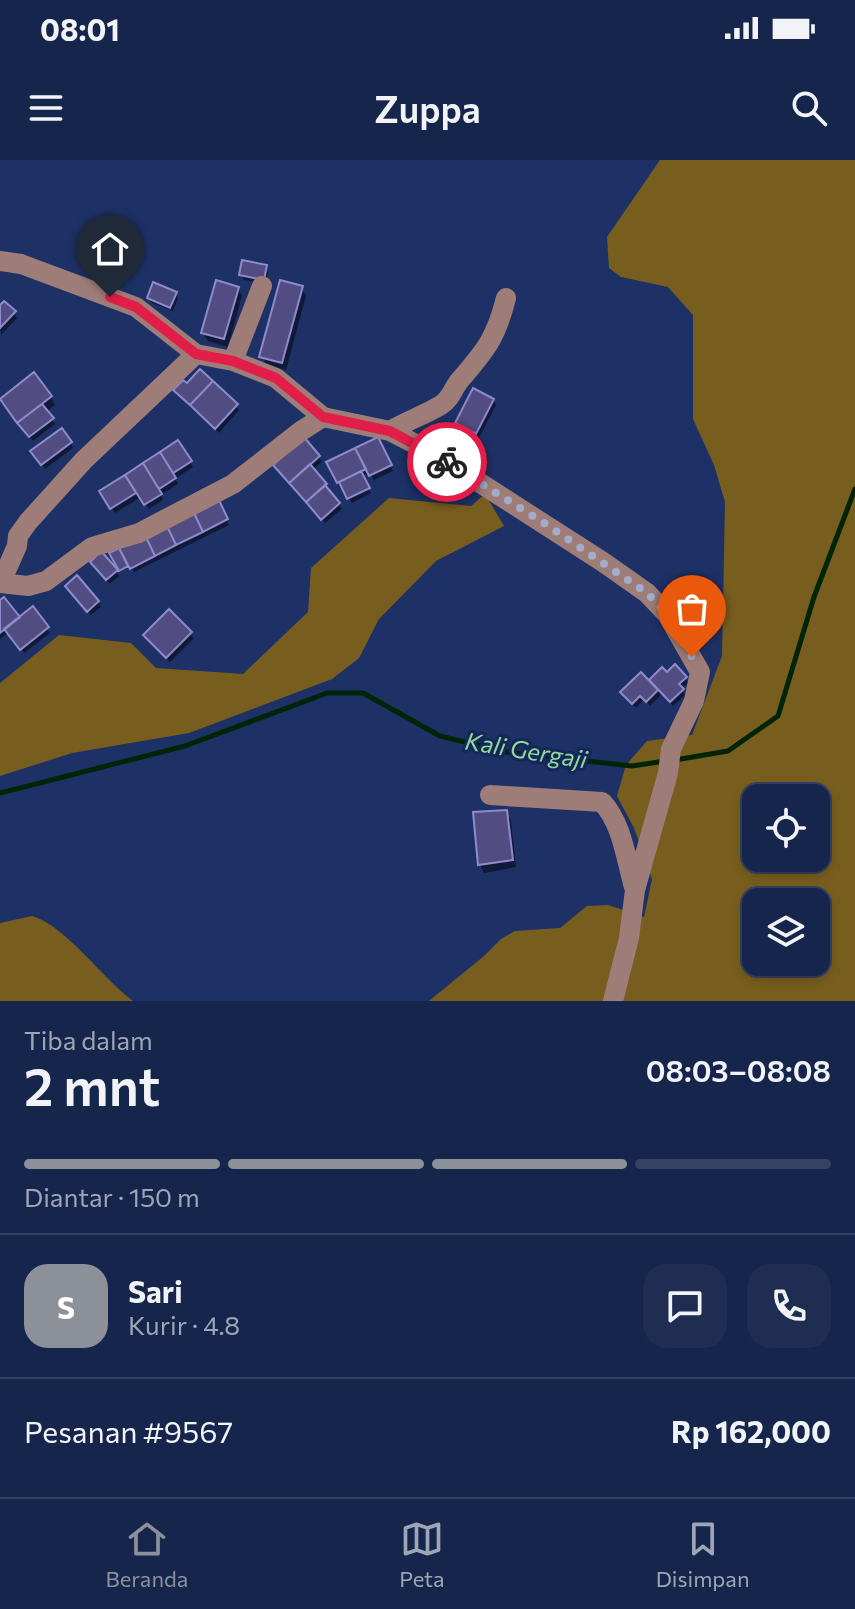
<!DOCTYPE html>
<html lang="id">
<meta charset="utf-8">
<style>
:root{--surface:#16254c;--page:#1f2d53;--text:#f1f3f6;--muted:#9ea5b5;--line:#354264;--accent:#8c9099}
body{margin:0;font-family:Commissioner,sans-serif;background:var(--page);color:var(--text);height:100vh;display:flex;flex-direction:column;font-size:30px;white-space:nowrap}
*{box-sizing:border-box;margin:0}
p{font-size:26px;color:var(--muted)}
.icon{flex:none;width:44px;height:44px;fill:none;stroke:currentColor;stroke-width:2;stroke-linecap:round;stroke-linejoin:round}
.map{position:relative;height:841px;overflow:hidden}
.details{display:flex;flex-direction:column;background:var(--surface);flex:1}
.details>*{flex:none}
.controls{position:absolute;left:742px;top:624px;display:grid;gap:16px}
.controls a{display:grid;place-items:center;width:88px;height:88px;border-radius:16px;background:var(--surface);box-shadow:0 4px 12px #0003,0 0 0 2px var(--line);font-size:40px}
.pin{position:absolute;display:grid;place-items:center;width:68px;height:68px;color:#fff;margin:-82px -34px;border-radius:50% 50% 50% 0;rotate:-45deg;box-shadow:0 0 8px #0007}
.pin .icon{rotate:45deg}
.courier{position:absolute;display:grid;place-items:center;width:80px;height:80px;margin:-40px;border:6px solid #e11d48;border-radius:50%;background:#fff;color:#222;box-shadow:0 2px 10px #0007}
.summary em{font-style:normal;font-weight:600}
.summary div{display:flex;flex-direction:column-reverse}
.summary{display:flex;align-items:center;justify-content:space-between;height:136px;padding:0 24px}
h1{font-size:52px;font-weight:600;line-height:60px}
.bar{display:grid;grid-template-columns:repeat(4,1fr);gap:12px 8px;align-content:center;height:96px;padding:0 24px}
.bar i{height:10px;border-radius:6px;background:var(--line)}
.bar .current{background:var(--accent)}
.bar p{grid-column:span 4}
.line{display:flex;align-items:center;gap:20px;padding:0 24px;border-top:2px solid var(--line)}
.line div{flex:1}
.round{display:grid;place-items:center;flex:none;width:84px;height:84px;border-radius:24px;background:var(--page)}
.status{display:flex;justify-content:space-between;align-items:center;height:56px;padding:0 40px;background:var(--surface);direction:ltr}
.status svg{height:22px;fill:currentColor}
header{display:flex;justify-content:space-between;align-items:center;height:104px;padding:0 24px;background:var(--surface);font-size:36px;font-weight:600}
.menu{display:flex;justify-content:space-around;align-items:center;height:112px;border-top:2px solid var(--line);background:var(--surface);font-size:22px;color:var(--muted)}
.menu a{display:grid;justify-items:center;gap:4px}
.menu .current{color:var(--accent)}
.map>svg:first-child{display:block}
</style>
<div class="status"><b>08:01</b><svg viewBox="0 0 49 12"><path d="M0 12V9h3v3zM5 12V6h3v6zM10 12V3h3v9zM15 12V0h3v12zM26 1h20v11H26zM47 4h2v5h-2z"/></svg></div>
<header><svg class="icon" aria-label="menu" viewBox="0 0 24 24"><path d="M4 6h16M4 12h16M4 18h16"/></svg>Zuppa<svg class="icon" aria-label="search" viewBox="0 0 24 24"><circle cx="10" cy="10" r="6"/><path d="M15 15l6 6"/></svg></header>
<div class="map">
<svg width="855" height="841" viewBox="0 0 855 841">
<rect width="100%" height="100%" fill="#1e3166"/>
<path fill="#785e1e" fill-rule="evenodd" d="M660 0H855V841H429L484 796 501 779 515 771 560 768 587 746 608 745 644 757 652 719 634 668 617 636 626 605 647 581 692 575 722 496 725 342 714 305 693 259V155L668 127 621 117 609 108 607 77ZM756 638H816V698H756ZM756 742H816V802H756Z
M485 334 504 366 436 401 379 459 359 498 332 519 189 573 72 593 0 616V523L59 475 131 483 156 508 243 514 308 452 311 408 389 338 471 346Z
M32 756C66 766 102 818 133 841H0V763Z"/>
<path fill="#0007" d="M265 106 268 111 266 124 244 120 241 115Z
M238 128 242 136 228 187 208 181 203 173Z
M301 128 306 136 286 210 266 204 262 196Z
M175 133 178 138 173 151 152 143 149 137Z
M0 148 14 153 17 158 1 175Z
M176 230 236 246 239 250 219 273Z
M51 237 55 245 46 252 55 264 33 281 2 240Z
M493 240 496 245 479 278 460 268 457 263Z
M377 279 393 311 374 320 370 313 362 316 371 333 352 343 329 303Z
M71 283 73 288 45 309 36 297Z
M178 283 193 307 175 319 178 324 161 335 163 340 149 349 141 337 115 353 101 332Z
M319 297 322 302 312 310 342 349 325 363 278 310Z
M217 341 229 365 134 412 131 406 121 411 112 394Z
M95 407 116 411 119 416 110 424Z
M70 431 98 442 101 447 91 455Z
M0 443 19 460 47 468 50 473 24 493 8 473 0 479Z
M169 451 194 478 170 502 145 475Z
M662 510 667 515 685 518 688 523 681 529 685 535 673 546 662 534 650 546 644 539 636 548 626 537 649 523Z
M506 652 511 660 516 707 484 713 480 705Z"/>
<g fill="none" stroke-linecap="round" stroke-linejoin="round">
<path stroke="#002506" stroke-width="5" d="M675 600 728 591 778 556 814 437 855 329
M0 633 185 586 327 533H363L440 576 506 592 632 606 665 601"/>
</g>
<path fill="#514d82" stroke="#8e8acc" stroke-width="2" d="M242 100 267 105 264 120 239 115Z
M216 120 239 127 224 179 201 173Z
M280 120 303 126 282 203 259 197Z
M153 122 177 132 170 148 147 138Z
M4 141 16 151 0 168V145Z
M200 209 213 221 190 245 173 230 183 220 187 223Z
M34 212 52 236 17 263 0 239Z
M213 221 238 244 215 269 190 245Z
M473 228 494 239 476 274 455 263Z
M42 244 54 258 29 277 17 263Z
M62 268 72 282 41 305 30 291Z
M304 277 320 296 289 323 273 305Z
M378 277 392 305 369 316 355 288Z
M178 280 192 301 173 313 160 292Z
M355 288 366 309 337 323 326 302Z
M160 292 176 318 159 329 143 303Z
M143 303 162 334 144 345 125 315Z
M310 304 327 324 306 342 289 323Z
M361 311 370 328 347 339 339 322Z
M125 315 136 333 110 349 99 331Z
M325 325 340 343 321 360 306 342Z
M218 338 228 359 203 372 193 351Z
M193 351 203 372 176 385 166 364Z
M166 364 176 385 155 396 145 375Z
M145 375 155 396 130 409 119 388Z
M119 388 128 406 119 411 109 393Z
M101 391 118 410 106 420 90 402Z
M77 415 99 441 87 452 65 426Z
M4 437 20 457 0 473V440Z
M33 446 49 467 20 490 4 469Z
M169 449 192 472 166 498 143 475Z
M675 504 687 517 679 524 684 529 670 542 649 520 662 507 667 512Z
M641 512 658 530 646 542 640 536 632 544 620 532Z
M507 650 513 700 478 705 473 652Z"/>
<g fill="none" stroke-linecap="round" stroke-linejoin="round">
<path stroke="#9e7c78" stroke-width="20" d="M0 101 21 104 136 147 196 194 233 201 276 218 323 257 390 271 435 294 603 402 647 433 667 454 700 512 694 541 671 589 668 613 635 730 629 778 613 841
M233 201 262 126
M390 271C406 261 425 255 441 245 451 239 453 228 460 220 486 190 496 178 506 138
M1 422 17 386 18 376 28 362 84 300 196 194
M0 423 28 426 46 421 92 387 139 373 233 324 301 271 323 257
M490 635 602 642C622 663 626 699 634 727"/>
</g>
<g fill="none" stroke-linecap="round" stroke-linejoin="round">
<path stroke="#a3adc9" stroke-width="8" stroke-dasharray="0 14.4" d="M447 302 544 363 647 433 667 454 692 497"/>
<path stroke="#e11d48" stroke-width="10" d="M110 137 136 147 196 194 233 201 276 218 323 257 390 271 447 302"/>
</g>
<g text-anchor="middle" stroke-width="6" stroke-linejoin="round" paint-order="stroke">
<g font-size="24" font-style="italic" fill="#91d996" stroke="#14265a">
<text transform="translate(526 591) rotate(9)" y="8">Kali Gergaji</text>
</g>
</g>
</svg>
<div class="controls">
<a><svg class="icon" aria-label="locate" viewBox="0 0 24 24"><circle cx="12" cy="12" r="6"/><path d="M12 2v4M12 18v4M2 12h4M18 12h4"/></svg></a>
<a><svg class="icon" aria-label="layers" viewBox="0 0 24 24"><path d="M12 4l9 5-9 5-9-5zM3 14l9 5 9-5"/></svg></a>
</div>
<div class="pin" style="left:692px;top:497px;background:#ea580c"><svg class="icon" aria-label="bag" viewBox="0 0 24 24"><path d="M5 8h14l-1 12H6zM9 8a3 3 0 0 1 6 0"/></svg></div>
<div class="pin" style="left:110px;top:137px;background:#1f2937"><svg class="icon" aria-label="home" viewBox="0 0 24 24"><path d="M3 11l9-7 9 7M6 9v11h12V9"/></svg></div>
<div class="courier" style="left:447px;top:302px"><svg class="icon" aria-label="bike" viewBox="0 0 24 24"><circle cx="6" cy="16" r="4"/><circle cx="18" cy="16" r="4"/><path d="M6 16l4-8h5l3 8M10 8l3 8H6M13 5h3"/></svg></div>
</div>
<section class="details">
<div class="summary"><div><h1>2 mnt</h1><p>Tiba dalam</p></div><em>08:03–08:08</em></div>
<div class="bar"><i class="current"></i><i class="current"></i><i class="current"></i><i></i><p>Diantar · 150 m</p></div>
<div class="line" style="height:144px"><b class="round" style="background:var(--accent);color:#fff">S</b><div><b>Sari</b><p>Kurir · 4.8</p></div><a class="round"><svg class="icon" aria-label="chat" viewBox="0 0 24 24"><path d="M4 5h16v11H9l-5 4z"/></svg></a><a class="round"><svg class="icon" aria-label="phone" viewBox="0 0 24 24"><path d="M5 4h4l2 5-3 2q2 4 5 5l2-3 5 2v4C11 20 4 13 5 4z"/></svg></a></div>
<div class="line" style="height:104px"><div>Pesanan #9567</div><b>Rp 162,000</b></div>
</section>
<nav class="menu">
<a class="current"><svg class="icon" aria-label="home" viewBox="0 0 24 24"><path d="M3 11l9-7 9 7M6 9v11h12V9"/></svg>Beranda</a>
<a><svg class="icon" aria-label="map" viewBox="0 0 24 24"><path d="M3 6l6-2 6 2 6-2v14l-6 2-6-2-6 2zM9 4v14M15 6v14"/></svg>Peta</a>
<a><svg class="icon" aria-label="saved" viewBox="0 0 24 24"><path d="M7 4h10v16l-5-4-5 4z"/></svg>Disimpan</a>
</nav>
